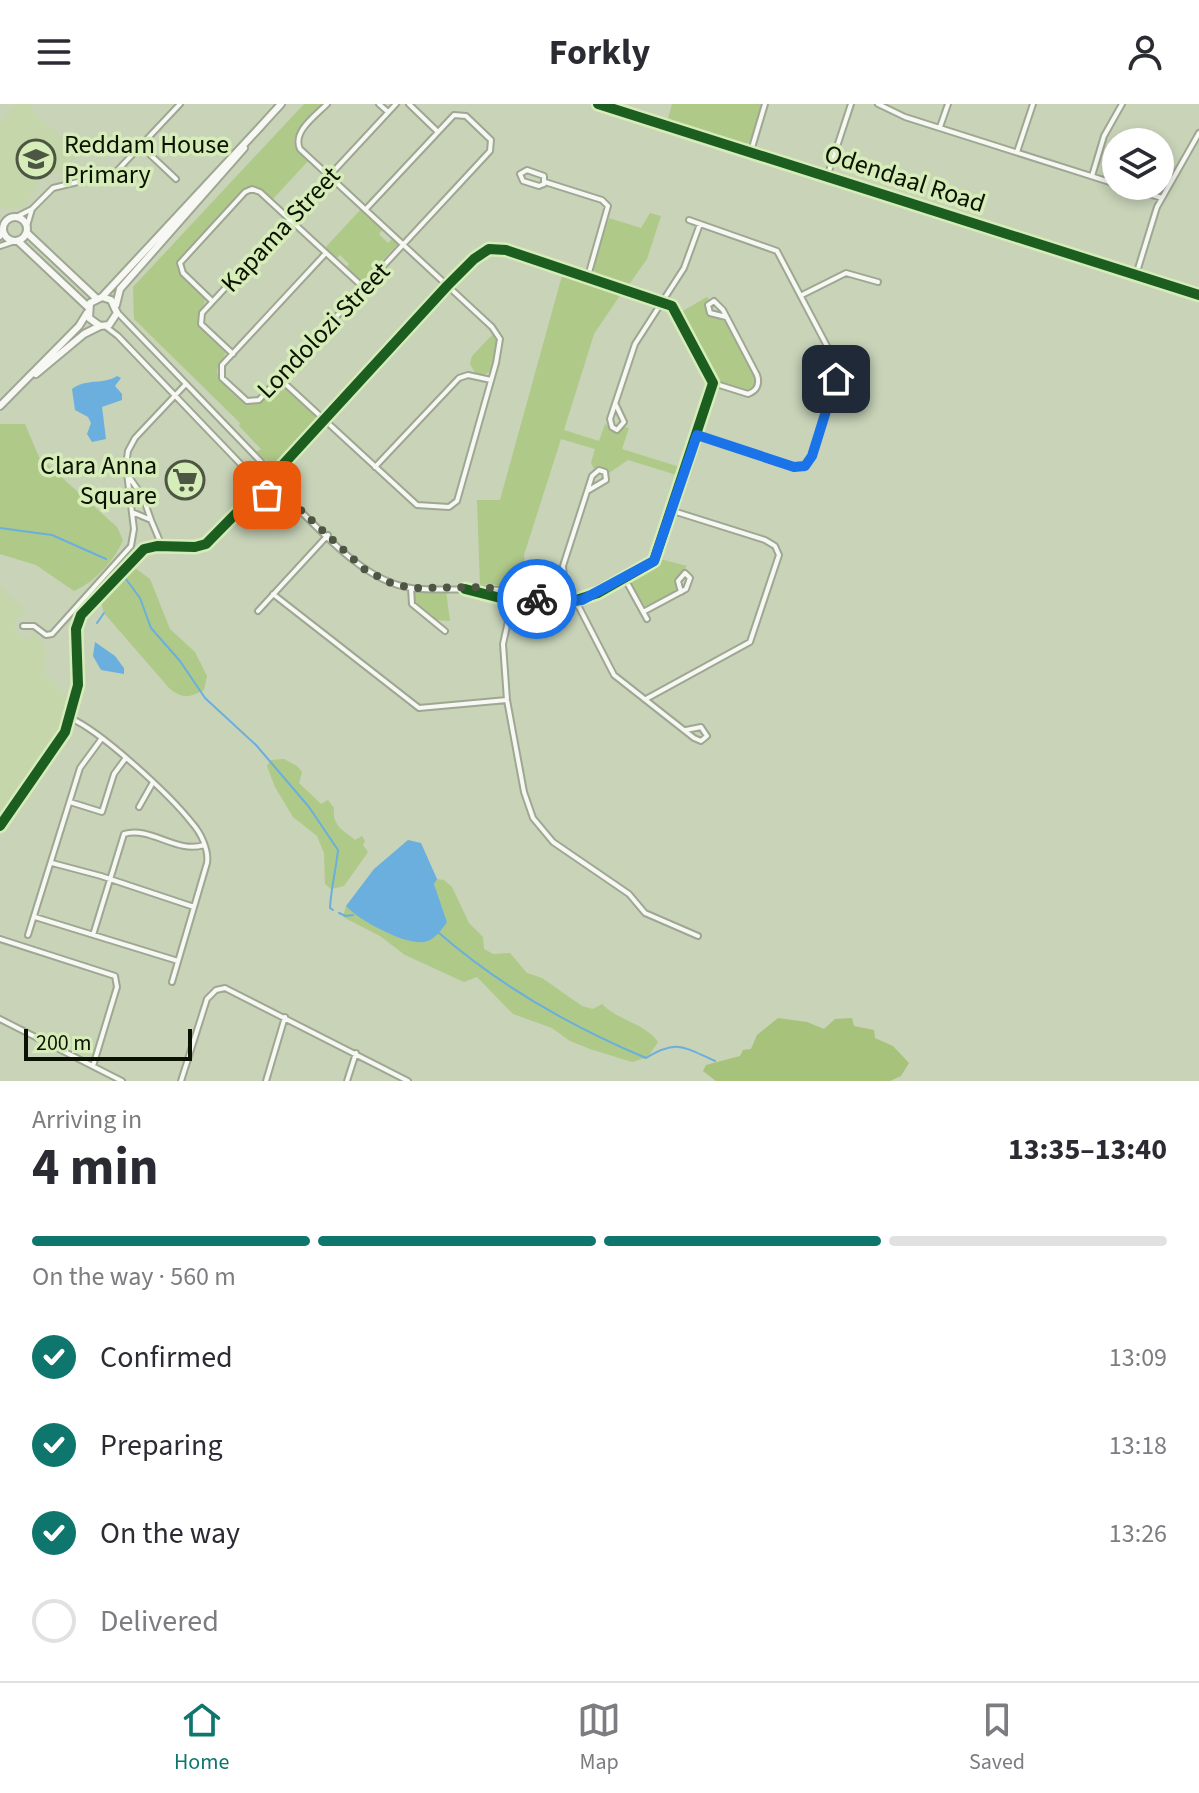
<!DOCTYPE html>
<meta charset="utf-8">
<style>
:root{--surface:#fff;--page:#f7f7f7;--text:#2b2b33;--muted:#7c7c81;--line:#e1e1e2;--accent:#0f766e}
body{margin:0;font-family:"Source Sans 3",sans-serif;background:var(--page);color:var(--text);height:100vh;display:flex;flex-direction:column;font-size:30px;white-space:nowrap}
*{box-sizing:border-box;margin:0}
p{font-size:26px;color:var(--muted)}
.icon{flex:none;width:44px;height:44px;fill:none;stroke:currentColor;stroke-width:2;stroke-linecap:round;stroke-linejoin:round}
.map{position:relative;height:977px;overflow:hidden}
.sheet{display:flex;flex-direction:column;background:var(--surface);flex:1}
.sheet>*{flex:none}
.fabs{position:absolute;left:1102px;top:24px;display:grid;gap:16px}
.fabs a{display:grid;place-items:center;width:72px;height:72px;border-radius:50%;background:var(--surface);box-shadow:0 4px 12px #0003;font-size:40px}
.scale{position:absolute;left:24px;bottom:20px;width:168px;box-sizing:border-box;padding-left:8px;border:4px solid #0b1202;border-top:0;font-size:22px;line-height:28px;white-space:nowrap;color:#0b1202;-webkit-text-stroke:6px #d6ecb9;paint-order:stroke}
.pin{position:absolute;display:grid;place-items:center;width:68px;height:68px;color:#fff;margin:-34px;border-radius:16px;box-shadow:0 4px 12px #0006}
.courier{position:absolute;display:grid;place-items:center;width:80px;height:80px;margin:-40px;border:6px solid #1a73e8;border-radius:50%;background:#fff;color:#222;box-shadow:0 2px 10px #0007}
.headline em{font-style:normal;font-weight:700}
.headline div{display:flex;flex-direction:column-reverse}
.headline{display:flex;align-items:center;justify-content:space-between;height:136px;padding:0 32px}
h1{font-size:52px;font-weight:700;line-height:60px}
.bar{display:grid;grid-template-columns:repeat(4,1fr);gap:12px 8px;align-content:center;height:96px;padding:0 32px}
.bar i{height:10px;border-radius:6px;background:var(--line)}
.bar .current{background:var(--accent)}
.bar p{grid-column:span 4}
ol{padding:0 32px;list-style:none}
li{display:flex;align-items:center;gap:24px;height:88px}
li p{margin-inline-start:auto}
li .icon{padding:8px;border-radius:50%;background:var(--accent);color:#fff;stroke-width:4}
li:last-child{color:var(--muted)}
li i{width:44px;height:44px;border:4px solid var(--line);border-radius:50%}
header{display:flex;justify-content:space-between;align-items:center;height:104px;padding:0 32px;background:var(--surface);font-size:36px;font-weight:700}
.tabs{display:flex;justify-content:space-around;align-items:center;height:112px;border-top:2px solid var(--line);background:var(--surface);font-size:22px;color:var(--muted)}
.tabs a{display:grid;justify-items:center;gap:4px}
.tabs .current{color:var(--accent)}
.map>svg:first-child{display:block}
</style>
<header><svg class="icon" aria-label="menu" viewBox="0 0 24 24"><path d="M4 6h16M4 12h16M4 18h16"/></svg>Forkly<svg class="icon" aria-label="person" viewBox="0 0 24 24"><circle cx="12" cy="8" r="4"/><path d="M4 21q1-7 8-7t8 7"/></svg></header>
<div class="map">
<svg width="1199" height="977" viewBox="0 0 1199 977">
<rect width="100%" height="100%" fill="#c8d3b8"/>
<path fill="#c4d6aa" d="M17 0H35L30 5 78 50 64 66 41 75 23 103 5 105 0 101V18Z
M0 483 26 508 15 515V528L29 536 33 529 46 542 44 569 69 594 58 631 0 710Z"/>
<path fill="#afc988" d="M304 0H323L294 34 295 43 309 56 272 96 257 84 244 86 181 154 177 162 181 170 206 195 197 216 226 248 217 266C218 275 224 279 231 286 266 318 255 286 282 281L316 312 315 320 283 355C272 361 263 356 256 348L261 345 239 322 240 319 134 215 133 183Z
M672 0H762L751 37 743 42 667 18Z
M361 105 383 125 379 130 388 139 393 134 397 141 362 178 346 164 349 160 340 151 336 155 324 145Z
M650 109 661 112 647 155 628 182 597 172 593 164 609 114 641 124Z
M563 168 623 187 594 230 564 326 599 337 605 320 616 327 625 323 629 324 622 345 683 364 680 372 628 356 609 369 602 363 594 365 591 359 595 345 561 335 524 451 527 491 493 480 480 481 477 396H500Z
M707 193 710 196 706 202 707 209 726 218 755 274V281L750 287 716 277 681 208Z
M494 229 498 241 491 267 484 271 475 269 470 260 472 252Z
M0 320H25L39 353 117 423 123 436C115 456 94 479 74 487L36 461 0 450Z
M660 455 687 462 678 471 676 488 645 502 632 482V475L653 463Z
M135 464 150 475 170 525 195 548 207 572 204 586C188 594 183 595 169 584L104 509 101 498Z
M418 487H446L450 517 436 516 415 500 413 491Z
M284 655 297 662 302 668 299 679 321 700 328 696 334 704C332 722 343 726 355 736L362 732 365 737 363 741 368 748 344 782 331 785 325 780 324 749 317 732 293 713 275 683 267 662 271 656Z
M437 775 444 776 452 783 469 819 483 833 484 845 493 850 510 849 527 869 542 874 582 902 593 905 602 900C618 917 645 919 658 938L648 953 632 958 590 945 570 937 552 924 513 910 477 873 464 878 405 851 380 832 343 813 346 802C357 815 412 845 428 837 434 833 441 823 447 818L434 780Z"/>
<path fill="#a7c27a" d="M778 914 807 918 824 925 835 915 852 914 854 922 874 926 875 934 893 942 909 959 901 972 890 977H716L703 967 706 961 740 952 743 946 751 945 757 931Z"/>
<path fill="#6aafdd" d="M117 272 121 274 115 282 122 290V296L102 303 106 335 92 338 87 330 91 319 88 313 75 306 72 285C86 274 104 281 117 272Z
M95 538 115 552 124 564V570L101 566 93 552Z
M408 736 421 739 437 775 434 780 447 818C442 825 437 833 428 837 411 845 358 816 346 802L374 765Z"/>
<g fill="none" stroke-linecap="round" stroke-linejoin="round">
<path stroke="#6aafdd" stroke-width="2" d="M0 424 52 431 106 455
M123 471 140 494 151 524 180 557 205 594 256 641 309 703 338 746C336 766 331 784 330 804L333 806
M97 519 104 509
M339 809 346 812 353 811
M439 829C499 881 572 923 646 954 677 935 683 943 715 957"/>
<defs>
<path id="minor" d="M379 0 388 8
M409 0 438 28
M598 0 1199 191
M878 0 905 13 1116 80
M940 23 948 0
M141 42 176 75
M751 47 765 0
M1017 48 1033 0
M527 66 544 72V80L539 82 523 77 520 70Z
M1092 72 1104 32 1122 0
M827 73 851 0
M545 78 602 96 608 102 588 172
M1123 82 1162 94
M16 113 32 105 53 84 115 69 180 0
M689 116 777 147 837 261 836 275 812 352 805 362 794 363 697 331
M27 122 32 105
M0 133 3 126
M0 142 15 137
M326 149 222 261V274L247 297 259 296 490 47 491 36 466 12 454 11 366 105
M1136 171 1157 103 1199 29
M802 191 846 169 878 178
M212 197 183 169 180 159 245 88 252 85 260 88 364 184
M118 209 265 362
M105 222 118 232 253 373
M233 250 201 220 202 209 396 0
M279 274 417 401 449 403 457 397 496 259 500 235 492 223 300 45C292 28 315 12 327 0
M713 279 748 290C757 287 760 280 757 271L723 206 714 197 708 201 710 209 726 213
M616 301 624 318 617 326 612 323 610 315 635 240 684 164 700 120
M253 376a15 15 0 1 1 30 0a15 15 0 1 1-30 0Z
M375 363 459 274 468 271 491 276
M278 366 447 182 474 155 489 145 506 146 672 202 713 279 654 457 598 489 567 499 528 501 465 485
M127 370 143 393 151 416
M279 386C315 419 360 477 411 484 457 490 505 476 550 500
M589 386 606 376 605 368 599 366 592 372 563 462 564 474 614 571 694 634 701 637 707 632 701 623 686 626
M132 408 151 416 162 442
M625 475 647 515
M411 484 412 500 445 527
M681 488 678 477 685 469
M273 490 419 604 507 596
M514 490 503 540 507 596 524 688 533 714 553 738 629 790 645 809 698 832
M258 507 328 431
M643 508 686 485 690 474 685 469
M23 522H34L46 531 52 530 131 442 134 425 126 361 128 347 135 334 185 281
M646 595 750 538 779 451 775 442 765 436 673 407
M70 614C101 627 170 691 192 719 201 729 209 746 207 759L172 878
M70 698 102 708 114 670 125 655
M139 703 152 680
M0 722 65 628 78 581 76 525 81 511 144 445 157 442 195 443 206 440 258 387
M52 759 101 772 194 803
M35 813 178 857
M28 831 80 664 102 634
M93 831 124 730C151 722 176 750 204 741
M0 835 115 872 117 883 93 962
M0 915 122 977
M181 977 207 895 216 886 225 884 408 977
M266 977 285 913
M347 977 356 949"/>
<path id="tertiary" d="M3 125a12 12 0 1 1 24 0a12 12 0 1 1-24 0Z
M27 129 96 194
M18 137 88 203"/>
<path id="secondary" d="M260 23 281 0
M102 193 111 196 117 209 109 221 100 222 89 214 90 199 102 193 261 22
M116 201 120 185 244 44
M36 270 84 230 100 222
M0 302 79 222 87 209"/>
</defs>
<use href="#minor" stroke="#9ea792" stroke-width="8"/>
<use href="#tertiary" stroke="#9ea792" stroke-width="10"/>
<use href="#secondary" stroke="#9ea792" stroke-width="10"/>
<use href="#minor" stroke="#f7f8f4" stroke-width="4"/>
<use href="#tertiary" stroke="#f7f8f4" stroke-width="6"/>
<use href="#secondary" stroke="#f7f8f4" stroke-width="6"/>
<defs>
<path id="cycleway" d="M598 0 1199 191
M278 366 447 182 474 155 489 145 506 146 672 202 713 279 654 457 598 489 567 499 528 501 465 485
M0 722 65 628 78 581 76 525 81 511 144 445 157 442 195 443 206 440 258 387"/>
</defs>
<use href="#cycleway" stroke="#d6ecb9" stroke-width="15"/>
<use href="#cycleway" stroke="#1b5e20" stroke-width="10"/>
</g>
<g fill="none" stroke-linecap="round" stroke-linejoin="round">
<path stroke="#4d5642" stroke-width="8" stroke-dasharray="0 14.4" d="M267 391 279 386 364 465 388 478 411 484 486 483 537 495"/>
<path stroke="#1a73e8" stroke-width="10" d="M537 495 550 500 582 496 654 457 697 331 794 363 805 362 812 352 836 275"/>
</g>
<defs>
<symbol id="school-ring" viewBox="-11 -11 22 22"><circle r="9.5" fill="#d6ecb9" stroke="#4d5642" stroke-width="1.5"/><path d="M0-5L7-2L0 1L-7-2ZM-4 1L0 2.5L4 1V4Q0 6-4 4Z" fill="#4d5642"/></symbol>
<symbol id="supermarket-ring" viewBox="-11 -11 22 22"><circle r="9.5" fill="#d6ecb9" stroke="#4d5642" stroke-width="1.5"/><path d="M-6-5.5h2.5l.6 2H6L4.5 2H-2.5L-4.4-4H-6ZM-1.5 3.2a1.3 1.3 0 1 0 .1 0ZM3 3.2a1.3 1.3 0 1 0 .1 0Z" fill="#4d5642"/></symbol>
</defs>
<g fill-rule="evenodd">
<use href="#school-ring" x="14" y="33" width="44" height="44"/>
<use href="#supermarket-ring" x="163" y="354" width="44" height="44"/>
</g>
<g text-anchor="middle" stroke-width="7" stroke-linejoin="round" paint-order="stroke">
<g font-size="26" fill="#0b1202" stroke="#d6ecb9" text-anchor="start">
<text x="64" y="49">Reddam House<tspan x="64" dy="30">Primary</tspan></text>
<text x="157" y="370" text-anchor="end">Clara Anna<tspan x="157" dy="30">Square</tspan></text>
</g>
<g font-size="26" fill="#0b1202" stroke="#d6ecb9">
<text transform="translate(905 74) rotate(18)" y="9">Odendaal Road</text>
<text transform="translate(280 125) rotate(-47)" y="9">Kapama Street</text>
<text transform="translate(323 226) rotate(-46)" y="9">Londolozi Street</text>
</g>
</g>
</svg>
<div class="fabs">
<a><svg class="icon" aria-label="layers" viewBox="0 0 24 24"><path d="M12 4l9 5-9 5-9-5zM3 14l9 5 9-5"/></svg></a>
</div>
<div class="scale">200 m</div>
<div class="pin" style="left:267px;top:391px;background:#ea580c"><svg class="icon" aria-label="bag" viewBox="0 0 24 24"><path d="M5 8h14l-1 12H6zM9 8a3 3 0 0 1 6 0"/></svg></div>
<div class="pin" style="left:836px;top:275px;background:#1f2937"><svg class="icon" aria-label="home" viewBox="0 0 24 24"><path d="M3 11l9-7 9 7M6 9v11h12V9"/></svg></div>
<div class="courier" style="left:537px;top:495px"><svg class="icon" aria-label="bike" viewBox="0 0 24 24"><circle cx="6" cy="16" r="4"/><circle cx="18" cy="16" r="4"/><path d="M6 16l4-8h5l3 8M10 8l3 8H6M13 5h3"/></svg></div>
</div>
<section class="sheet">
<div class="headline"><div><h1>4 min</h1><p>Arriving in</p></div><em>13:35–13:40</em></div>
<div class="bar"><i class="current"></i><i class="current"></i><i class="current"></i><i></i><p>On the way · 560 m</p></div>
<ol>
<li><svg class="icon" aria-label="check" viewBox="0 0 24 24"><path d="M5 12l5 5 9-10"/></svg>Confirmed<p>13:09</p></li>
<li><svg class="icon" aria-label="check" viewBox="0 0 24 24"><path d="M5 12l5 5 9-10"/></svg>Preparing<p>13:18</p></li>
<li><svg class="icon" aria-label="check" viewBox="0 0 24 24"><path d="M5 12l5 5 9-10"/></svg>On the way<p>13:26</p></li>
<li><i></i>Delivered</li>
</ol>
</section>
<nav class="tabs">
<a class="current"><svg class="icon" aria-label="home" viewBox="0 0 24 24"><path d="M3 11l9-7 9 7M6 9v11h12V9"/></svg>Home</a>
<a><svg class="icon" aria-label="map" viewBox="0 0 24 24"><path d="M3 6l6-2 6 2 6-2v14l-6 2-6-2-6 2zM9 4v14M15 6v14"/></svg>Map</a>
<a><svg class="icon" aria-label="saved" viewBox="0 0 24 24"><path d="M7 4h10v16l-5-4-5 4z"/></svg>Saved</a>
</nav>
